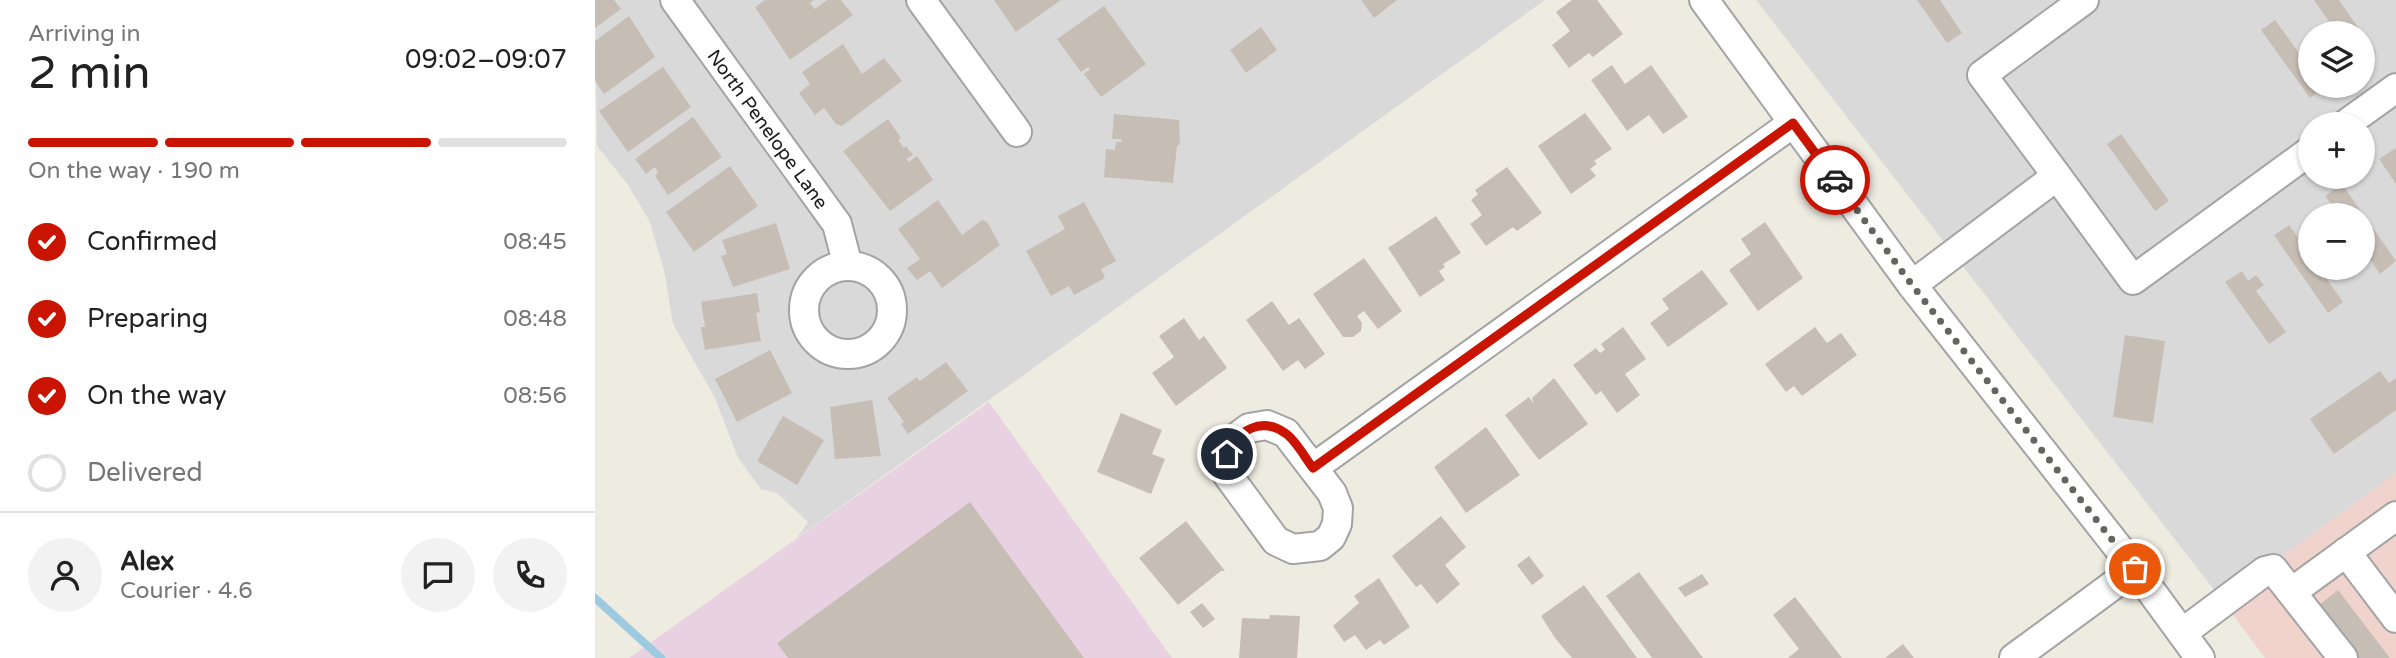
<!DOCTYPE html>
<meta charset="utf-8">
<style>
:root{--surface:#fff;--page:#f2f2f2;--text:#222;--muted:#767676;--line:#e0e0e0;--accent:#c81400}
body{margin:0;font-family:"Varela Round",sans-serif;background:var(--page);color:var(--text);height:100vh;display:flex;flex-direction:column;font-size:26px;white-space:nowrap}
*{box-sizing:border-box;margin:0}
p{font-size:23px;color:var(--muted)}
.icon{flex:none;width:38px;height:38px;fill:none;stroke:currentColor;stroke-width:2;stroke-linecap:round;stroke-linejoin:round}
.map{position:relative;flex:1;overflow:hidden}
.drawer{display:flex;flex-direction:column;background:var(--surface);width:595px}
.drawer>*{flex:none}
.controls{position:absolute;left:1703px;top:21px;display:grid;gap:14px}
.controls a{display:grid;place-items:center;width:77px;height:77px;border-radius:50%;background:var(--surface);box-shadow:0 2px 5px #0004;font-size:35px}
.pin{position:absolute;display:grid;place-items:center;width:60px;height:60px;color:#fff;margin:-30px;border:4px solid #fff;border-radius:50%;box-shadow:0 2px 7px #0007}
.courier{position:absolute;display:grid;place-items:center;width:70px;height:70px;margin:-35px;border:5px solid #c81400;border-radius:50%;background:#fff;color:#222;box-shadow:0 2px 9px #0007}
.summary em{font-style:normal;font-weight:600}
.summary div{display:flex;flex-direction:column-reverse}
.summary{display:flex;align-items:center;justify-content:space-between;height:119px;padding:0 28px}
h1{font-size:46px;font-weight:600;line-height:52px}
.bar{display:grid;grid-template-columns:repeat(4,1fr);gap:10px 7px;align-content:center;height:84px;padding:0 28px}
.bar i{height:9px;border-radius:5px;background:var(--line)}
.bar .current{background:var(--accent)}
.bar p{grid-column:span 4}
.line{display:flex;align-items:center;gap:18px;padding:0 28px;border-top:2px solid var(--line)}
.line div{flex:1}
.round{display:grid;place-items:center;flex:none;width:74px;height:74px;border-radius:37px;background:var(--page)}
ol{padding:0 28px;list-style:none}
li{display:flex;align-items:center;gap:21px;height:77px}
li p{margin-inline-start:auto}
li .icon{padding:7px;border-radius:50%;background:var(--accent);color:#fff;stroke-width:4}
li:last-child{color:var(--muted)}
li i{width:38px;height:38px;border:4px solid var(--line);border-radius:50%}
main{display:flex;flex:1;min-height:0}
.map>svg:first-child{display:block}
</style>
<main>
<section class="drawer">
<div class="summary"><div><h1>2 min</h1><p>Arriving in</p></div><em>09:02–09:07</em></div>
<div class="bar"><i class="current"></i><i class="current"></i><i class="current"></i><i></i><p>On the way · 190 m</p></div>
<ol>
<li><svg class="icon" aria-label="check" viewBox="0 0 24 24"><path d="M5 12l5 5 9-10"/></svg>Confirmed<p>08:45</p></li>
<li><svg class="icon" aria-label="check" viewBox="0 0 24 24"><path d="M5 12l5 5 9-10"/></svg>Preparing<p>08:48</p></li>
<li><svg class="icon" aria-label="check" viewBox="0 0 24 24"><path d="M5 12l5 5 9-10"/></svg>On the way<p>08:56</p></li>
<li><i></i>Delivered</li>
</ol>
<div class="line" style="height:126px"><a class="round"><svg class="icon" aria-label="person" viewBox="0 0 24 24"><circle cx="12" cy="8" r="4"/><path d="M4 21q1-7 8-7t8 7"/></svg></a><div><b>Alex</b><p>Courier · 4.6</p></div><a class="round"><svg class="icon" aria-label="chat" viewBox="0 0 24 24"><path d="M4 5h16v11H9l-5 4z"/></svg></a><a class="round"><svg class="icon" aria-label="phone" viewBox="0 0 24 24"><path d="M5 4h4l2 5-3 2q2 4 5 5l2-3 5 2v4C11 20 4 13 5 4z"/></svg></a></div>
</section>
<div class="map">
<svg width="1801" height="658" viewBox="0 0 1801 658">
<rect width="100%" height="100%" fill="#eeebe1"/>
<path fill="#dad9d9" fill-rule="evenodd" d="M0 0H950L202 538 213 522 182 493 166 489 143 458 120 398 78 324 69 270 54 220 33 185 2 146Z
M1161 0H1801V473L1627 600ZM1715 33H1768V86H1715ZM1715 124H1768V177H1715ZM1715 215H1768V268H1715Z"/>
<path fill="#f1d3ce" d="M1801 473V658H1670L1627 600Z"/>
<path fill="#e8d2e2" d="M394 402 577 658H34Z"/>
<g fill="none" stroke-linecap="round" stroke-linejoin="round">
<path stroke="#9dcae0" stroke-width="8" d="M0 598 66 658"/>
</g>
<path fill="#c6beb4" d="M0 0H19L26 9 0 28Z
M170 0H219L215 3 220 9 232 0H246L258 15 195 60 160 7Z
M399 0H466L421 32Z
M766 0H802L779 18Z
M977 0H1002L1028 34 998 57 994 53 974 68 957 45 975 31 961 12Z
M1322 0H1345L1367 33 1352 43Z
M1719 0H1744L1767 33H1742Z
M509 6 551 64 506 97 489 74 495 69 493 67 486 72 462 39Z
M34 16 60 57 9 94 0 81V41Z
M1680 20 1715 68V86H1731L1715 98 1666 30Z
M666 27 682 50 651 73 635 50Z
M1768 33 1781 53 1768 63Z
M248 44 267 74 289 58 307 81 247 126 241 124 229 108 220 115 204 93 215 84 207 72Z
M1017 65 1030 84 1056 65 1093 117 1068 134 1054 115 1032 131 996 80Z
M68 67 96 107 33 152 4 111Z
M990 113 1017 149 999 161 1002 164 995 169 1001 176 976 194 943 146Z
M519 114 584 120 585 144 582 146 578 183 509 177 511 149 520 150 521 142H527L526 139H517Z
M98 117 127 157 73 195 60 176 63 173 60 167 51 174 40 159Z
M293 119 306 138 303 140 309 148 311 146 318 155 311 159 314 162 322 156 338 180 295 211 248 151Z
M1526 134 1574 201 1560 211 1512 144Z
M1801 148V184L1784 159Z
M135 166 163 206 99 252 71 212Z
M912 167 947 213 922 231 918 227 891 246 875 224 887 215 876 200 883 194 880 190Z
M1747 184 1801 261 1785 274 1768 249V215H1744L1730 196Z
M343 200 367 235 387 220 392 222 405 245 347 288 335 271 322 280 312 268 325 259 303 229Z
M489 202 521 261 506 269 510 278 479 295 474 286 456 296 431 251 470 229 463 216Z
M841 216 866 253 848 264 850 267 844 271 850 280 825 297 793 248Z
M1170 222 1208 278 1163 311 1134 270 1156 254 1146 239Z
M181 223 195 269 138 287 126 256 132 254 127 240Z
M1694 225 1715 254V268H1724L1748 302 1733 313 1679 235Z
M769 258 807 311 783 329 769 311 762 316 767 323 766 331 758 337H748L718 294Z
M1107 270 1133 304 1073 347 1055 323 1074 309 1067 299Z
M1647 271 1653 281 1661 275 1669 285 1661 291 1691 332 1674 344 1630 282Z
M162 293 165 312 161 313 166 341 110 350 106 327H110L106 302Z
M677 301 694 325 704 318 730 354 710 369 703 360 688 371 651 320Z
M589 318 604 340 609 336 632 368 581 406 557 373 579 357 564 336Z
M1028 327 1051 359 1030 374 1045 395 1022 413 1006 391 1001 395 978 365 1001 348 1005 353 1010 350 1006 344Z
M1220 327 1232 343 1246 333 1262 355 1207 396 1199 386 1191 392 1170 364Z
M1530 335 1570 341 1558 423 1518 417Z
M175 350 197 393 142 422 120 379Z
M351 362 373 391 313 434 306 424 309 422 292 398 322 377 325 381Z
M1785 371 1794 383 1801 378V410L1739 454 1715 419Z
M959 378 993 424 944 460 910 415 934 397 939 404 937 398Z
M277 400 286 456 240 459 235 407Z
M526 413 567 430 557 454 570 459 556 494 502 472Z
M188 416 229 440 202 485 162 461Z
M891 427 925 475 871 513 839 467Z
M375 502 489 658H193L182 643Z
M846 516 871 547 850 565 865 584 842 604 826 584 821 587 797 556Z
M591 521 630 571H626L583 605 544 558Z
M934 556 949 576 937 585 922 565Z
M1044 572 1108 658H1057L1011 596Z
M1107 574 1114 584 1090 597 1083 588Z
M784 578 815 627 789 645 785 640 771 650 760 635 749 642 738 626 764 603 759 596Z
M989 585 1042 658H977L960 638 946 616Z
M1743 590 1795 658H1758L1720 608Z
M1200 597 1247 658H1193L1204 649 1178 615Z
M607 603 620 619 608 628 595 612Z
M675 615 705 616 702 658H644L647 618 674 619Z
M1308 644 1319 658H1290Z"/>
<g fill="none" stroke-linecap="round" stroke-linejoin="round">
<defs>
<g id="minor">
<path id="s1" d="M80 0 242 224 253 266"/>
<path d="M326 0 422 132"/>
<path d="M1109 0 1317 285 1540 569 1605 658"/>
<path d="M1751 124 1801 88"/>
<path d="M1462 176 1387 75 1489 0"/>
<circle cx="253" cy="310" r="44"/>
<path d="M1317 285 1462 176 1538 280 1715 151"/>
<path d="M672 425 691 433 737 493 743 508 742 524 736 537 725 546 698 549 681 541 632 474V454L638 440 654 428Z"/>
<path d="M718 468 1198 123"/>
<path d="M1751 552 1801 618"/>
<path d="M1698 591 1801 516"/>
<path d="M1587 633 1670 571 1678 569 1748 658"/>
<path d="M1419 658 1540 569"/>
</g>
</defs>
<use href="#minor" stroke="#a3a3a3" stroke-width="32"/>
<use href="#minor" stroke="#fff" stroke-width="28"/>
</g>
<g fill="none" stroke-linecap="round" stroke-linejoin="round">
<path stroke="#666461" stroke-width="7" stroke-dasharray="0 12.6" d="M1240 180 1317 285 1540 569"/>
<path stroke="#c81400" stroke-width="9" d="M632 454C642 431 666 416 690 433 701 440 710 458 718 468L1198 123 1240 180"/>
</g>
<g text-anchor="middle" stroke-width="5" stroke-linejoin="round" paint-order="stroke">
<g font-size="19" fill="#1c1c1c" stroke="#fff">
<text dy="7" stroke="none"><textPath href="#s1" startOffset="159">North Penelope Lane</textPath></text>
</g>
</g>
</svg>
<div class="controls">
<a><svg class="icon" aria-label="layers" viewBox="0 0 24 24"><path d="M12 4l9 5-9 5-9-5zM3 14l9 5 9-5"/></svg></a>
<a>+</a>
<a>−</a>
</div>
<div class="pin" style="left:1540px;top:569px;background:#ea580c"><svg class="icon" aria-label="bag" viewBox="0 0 24 24"><path d="M5 8h14l-1 12H6zM9 8a3 3 0 0 1 6 0"/></svg></div>
<div class="pin" style="left:632px;top:454px;background:#1f2937"><svg class="icon" aria-label="home" viewBox="0 0 24 24"><path d="M3 11l9-7 9 7M6 9v11h12V9"/></svg></div>
<div class="courier" style="left:1240px;top:180px"><svg class="icon" aria-label="car" viewBox="0 0 24 24"><path d="M5 17H2v-5l4-1 3-4h7l3 4 3 1v5h-3M9 17h6M6 11h13"/><circle cx="7" cy="17" r="2"/><circle cx="17" cy="17" r="2"/></svg></div>
</div>
</main>
